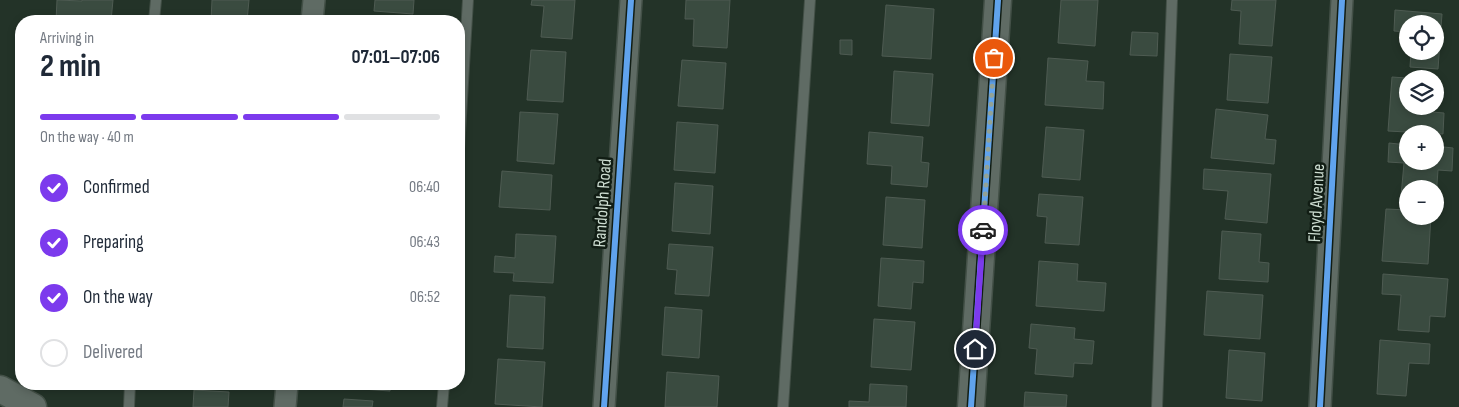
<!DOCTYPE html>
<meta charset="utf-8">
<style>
:root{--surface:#fff;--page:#f2f2f3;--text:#1f2937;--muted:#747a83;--line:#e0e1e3;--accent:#7c3aed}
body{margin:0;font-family:"Sofia Sans Condensed",sans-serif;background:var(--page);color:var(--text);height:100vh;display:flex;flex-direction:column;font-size:19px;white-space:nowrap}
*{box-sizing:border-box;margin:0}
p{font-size:16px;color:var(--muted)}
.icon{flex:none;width:28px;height:28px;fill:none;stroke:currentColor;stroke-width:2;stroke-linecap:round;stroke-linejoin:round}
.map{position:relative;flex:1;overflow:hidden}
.panel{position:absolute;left:15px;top:15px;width:450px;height:375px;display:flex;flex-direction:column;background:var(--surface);border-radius:20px;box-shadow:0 2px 8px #0003}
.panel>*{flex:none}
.fabs{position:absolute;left:1399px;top:15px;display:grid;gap:10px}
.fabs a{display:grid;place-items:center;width:45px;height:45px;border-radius:50%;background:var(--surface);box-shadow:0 2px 8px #0003;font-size:25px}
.pin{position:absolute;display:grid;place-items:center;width:42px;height:42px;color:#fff;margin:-21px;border:2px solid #fff;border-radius:50%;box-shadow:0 1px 5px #0007}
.courier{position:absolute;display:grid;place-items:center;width:50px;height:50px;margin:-25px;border:4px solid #7c3aed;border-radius:50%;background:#fff;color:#222;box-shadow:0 1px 6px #0007}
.head em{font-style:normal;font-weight:700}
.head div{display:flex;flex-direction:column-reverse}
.head{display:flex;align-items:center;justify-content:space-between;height:85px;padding:0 25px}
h1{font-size:32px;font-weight:700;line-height:38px}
.bar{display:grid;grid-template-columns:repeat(4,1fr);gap:8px 5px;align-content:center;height:60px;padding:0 25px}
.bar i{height:6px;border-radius:4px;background:var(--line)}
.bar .on{background:var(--accent)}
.bar p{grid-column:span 4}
ol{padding:0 25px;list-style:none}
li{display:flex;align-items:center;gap:15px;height:55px}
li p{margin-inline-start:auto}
li .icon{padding:5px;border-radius:50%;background:var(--accent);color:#fff;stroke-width:4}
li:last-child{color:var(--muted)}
li i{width:28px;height:28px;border:2px solid var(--line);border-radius:50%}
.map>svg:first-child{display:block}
</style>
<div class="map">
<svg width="1459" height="407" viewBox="0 0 1459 407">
<rect width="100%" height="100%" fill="#233328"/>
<path fill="#3a4b40" stroke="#4e5b52" d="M57 0 82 1V0H113L111 21H56Z
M212 0H249L247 21H211Z
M375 0H414L413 14 374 11Z
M532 0H575L572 39 541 37 544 6 531 5Z
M686 0H730L727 48 693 46 694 19H685Z
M1061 0H1098L1095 46 1058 43Z
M1232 0H1276L1272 46 1239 44 1241 11 1231 10Z
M886 5 934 9 931 59 882 56Z
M1395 10 1442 14 1438 69 1410 67 1411 51H1435V24H1408V32L1394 31Z
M1132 32 1158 33 1157 56 1130 55Z
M840 40H852V55L840 54Z
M531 50 566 52 563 102 527 100Z
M1230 54 1272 57 1268 103 1227 100Z
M1048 58 1088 61 1086 81 1104 82 1103 109 1045 105Z
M682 60 726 63 723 109 678 106Z
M894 71 933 74 929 126 891 123Z
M1392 77 1420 79H1408V106H1421L1420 111 1444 113 1443 134 1388 131Z
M1435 80H1440L1438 100H1435Z
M1216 109 1268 115 1265 139 1276 140 1274 164 1211 158Z
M520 112 558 114 554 164 517 161Z
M677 122 718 125 715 173 674 170Z
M1046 127 1084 130 1080 180 1042 177Z
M869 132 923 137 921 162 929 163 927 187 891 184 892 166 867 164Z
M1389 143 1408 145V161H1435V146L1453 148 1452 171 1438 170 1436 198 1435 189H1408V196H1401L1404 163 1388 162Z
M1204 169 1271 174 1267 223 1225 219 1228 191 1203 189Z
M502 171 552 175 550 210 499 207Z
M675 183 713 186 710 234 672 231Z
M1039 194 1083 197 1079 245 1045 243 1047 217 1037 216Z
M886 197 925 200 922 248 883 245Z
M1386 209 1408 210V216H1431L1428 264 1382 261Z
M1222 231 1261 234 1259 262 1269 263 1268 282 1219 279Z
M516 234 556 236 553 283 513 281 514 273 494 272 495 256 515 258Z
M669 244 713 247 709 296 675 294 677 270 667 269Z
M881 258 924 261 923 283 913 282 911 309 878 306Z
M1039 261 1078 264 1077 281 1106 283 1104 311 1036 306Z
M1383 274 1448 279 1445 317 1430 316 1429 332 1398 330 1401 295 1382 294Z
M1207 291 1263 295 1260 339 1204 335Z
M510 295 545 297 543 349 507 347Z
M665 307 702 310 699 358 662 355Z
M874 319 915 322 911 370 871 367Z
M1031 324 1075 328 1074 339 1094 341 1092 364 1074 363 1073 377 1035 374 1037 349 1029 348Z
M1380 340 1430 344 1429 364 1409 363 1406 396 1377 394Z
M1229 350 1265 353 1262 401 1226 398Z
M498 359 545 362 542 407 495 404Z
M667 372 719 376 717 407H665Z
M348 384H391L390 391 348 388Z
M870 384 907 386 906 407H849V401L869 402Z
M194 390 229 392 228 407H193Z
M1025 392 1067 395 1066 407H1024Z
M344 399 373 401 372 407H343Z"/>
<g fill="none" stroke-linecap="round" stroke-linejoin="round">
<defs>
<path id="service" d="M154 21 156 0
M459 149 468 0
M129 407 130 384
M442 407 444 384
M783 407 810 0
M1157 407 1172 0"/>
<path id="minor" d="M312 21 314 0
M285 407 287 384
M604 407 631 0
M1320 407 1342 0"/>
<path id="tertiary" d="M0 389 33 407
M971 407 998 0"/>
</defs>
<use href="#service" stroke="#435047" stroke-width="12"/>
<use href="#minor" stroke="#435047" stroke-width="24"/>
<use href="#tertiary" stroke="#435047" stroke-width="29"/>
<use href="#service" stroke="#5f6b64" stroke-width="10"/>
<use href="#minor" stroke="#5f6b64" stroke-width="21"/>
<use href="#tertiary" stroke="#5f6b64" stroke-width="26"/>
<defs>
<path id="cycleway" d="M604 407 631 0
M971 407 998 0
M1320 407 1342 0"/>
</defs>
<use href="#cycleway" stroke="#111d14" stroke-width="9"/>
<use href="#cycleway" stroke="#60a3ed" stroke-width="6"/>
</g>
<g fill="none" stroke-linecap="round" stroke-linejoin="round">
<path stroke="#92a296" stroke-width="5" stroke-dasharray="0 9" d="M983 230 994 58"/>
<path stroke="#7c3aed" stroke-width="6" d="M975 349 983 230"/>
</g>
<g text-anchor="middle" stroke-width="5" stroke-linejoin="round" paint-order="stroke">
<g font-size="18" fill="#cdddd1" stroke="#111d14">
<text transform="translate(602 203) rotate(-86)" y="6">Randolph Road</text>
<text transform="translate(1316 203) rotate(-87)" y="6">Floyd Avenue</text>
</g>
</g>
</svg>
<div class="fabs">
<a><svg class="icon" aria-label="locate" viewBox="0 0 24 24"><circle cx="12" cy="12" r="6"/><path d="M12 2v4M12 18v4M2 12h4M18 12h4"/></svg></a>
<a><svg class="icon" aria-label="layers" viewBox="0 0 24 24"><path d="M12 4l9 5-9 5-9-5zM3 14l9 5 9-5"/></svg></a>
<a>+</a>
<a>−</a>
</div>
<div class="pin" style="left:994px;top:58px;background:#ea580c"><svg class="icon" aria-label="bag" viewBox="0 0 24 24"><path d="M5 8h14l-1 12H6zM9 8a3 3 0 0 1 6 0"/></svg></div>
<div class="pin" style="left:975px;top:349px;background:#1f2937"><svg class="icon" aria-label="home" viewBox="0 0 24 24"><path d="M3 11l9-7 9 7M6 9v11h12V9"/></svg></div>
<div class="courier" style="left:983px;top:230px"><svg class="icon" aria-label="car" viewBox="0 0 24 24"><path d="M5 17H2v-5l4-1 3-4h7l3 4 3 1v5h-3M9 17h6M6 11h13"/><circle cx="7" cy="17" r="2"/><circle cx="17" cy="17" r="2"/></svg></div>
<section class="panel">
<div class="head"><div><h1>2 min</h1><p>Arriving in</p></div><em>07:01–07:06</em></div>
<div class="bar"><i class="on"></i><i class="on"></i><i class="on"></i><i></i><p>On the way · 40 m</p></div>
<ol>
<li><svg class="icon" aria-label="check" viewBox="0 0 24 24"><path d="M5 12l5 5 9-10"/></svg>Confirmed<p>06:40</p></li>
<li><svg class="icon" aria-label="check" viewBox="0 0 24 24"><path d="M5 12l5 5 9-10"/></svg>Preparing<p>06:43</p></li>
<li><svg class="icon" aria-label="check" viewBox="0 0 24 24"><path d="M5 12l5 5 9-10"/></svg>On the way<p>06:52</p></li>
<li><i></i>Delivered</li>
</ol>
</section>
</div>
